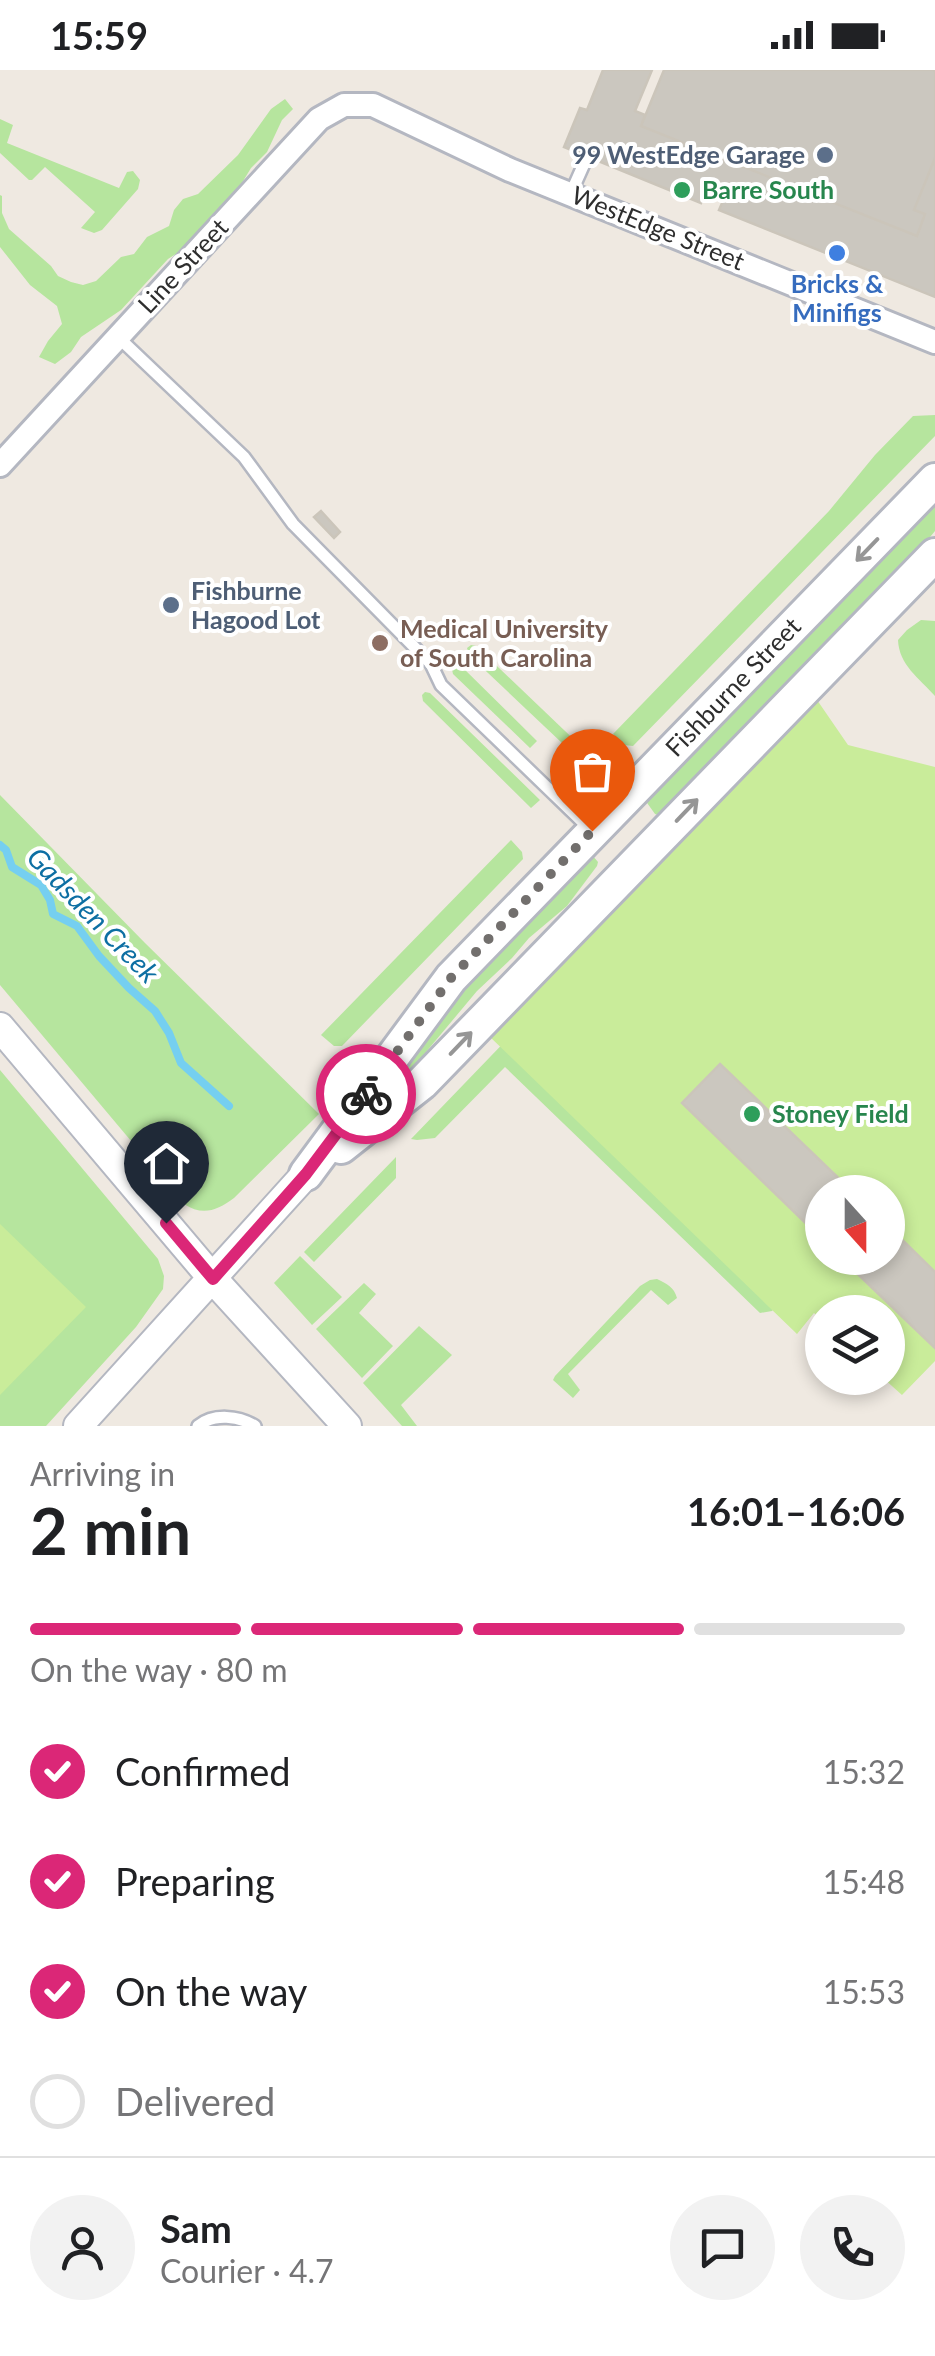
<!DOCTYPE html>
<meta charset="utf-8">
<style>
:root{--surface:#fff;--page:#f2f2f2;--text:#202124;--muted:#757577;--line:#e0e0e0;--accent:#db2777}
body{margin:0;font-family:Lato,sans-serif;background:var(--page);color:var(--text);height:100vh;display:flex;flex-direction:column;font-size:38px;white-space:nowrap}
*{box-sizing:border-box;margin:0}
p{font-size:32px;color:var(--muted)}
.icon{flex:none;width:55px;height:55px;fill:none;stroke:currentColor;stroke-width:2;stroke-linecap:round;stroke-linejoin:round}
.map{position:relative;height:1356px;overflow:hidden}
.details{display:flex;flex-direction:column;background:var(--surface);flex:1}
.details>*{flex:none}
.needle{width:65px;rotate:159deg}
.buttons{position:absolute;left:805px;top:1105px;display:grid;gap:20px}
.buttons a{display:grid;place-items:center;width:100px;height:100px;border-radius:50%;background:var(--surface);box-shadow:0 5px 15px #0003;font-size:50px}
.pin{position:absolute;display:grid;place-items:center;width:85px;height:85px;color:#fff;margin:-102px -42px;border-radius:50% 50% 50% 0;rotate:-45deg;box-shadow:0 0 10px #0007}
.pin .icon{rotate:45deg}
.courier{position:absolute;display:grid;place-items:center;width:100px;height:100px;margin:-50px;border:8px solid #db2777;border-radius:50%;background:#fff;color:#222;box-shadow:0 2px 12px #0007}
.headline em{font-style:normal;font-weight:700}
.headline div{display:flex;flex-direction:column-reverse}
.headline{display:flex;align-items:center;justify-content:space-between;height:170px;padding:0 30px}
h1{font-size:65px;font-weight:700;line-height:75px}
.bar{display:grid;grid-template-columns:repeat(4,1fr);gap:15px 10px;align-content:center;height:120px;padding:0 30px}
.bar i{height:12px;border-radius:8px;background:var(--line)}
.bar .selected{background:var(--accent)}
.bar p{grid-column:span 4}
.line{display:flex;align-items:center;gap:25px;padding:0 30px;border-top:2px solid var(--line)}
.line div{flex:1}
.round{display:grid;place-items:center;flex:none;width:105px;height:105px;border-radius:52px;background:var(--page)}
ol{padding:0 30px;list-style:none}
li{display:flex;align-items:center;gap:30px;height:110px}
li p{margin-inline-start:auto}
li .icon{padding:10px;border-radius:50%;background:var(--accent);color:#fff;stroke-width:4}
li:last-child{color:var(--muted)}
li i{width:55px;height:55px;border:5px solid var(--line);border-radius:50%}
.status{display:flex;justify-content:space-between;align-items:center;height:70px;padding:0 50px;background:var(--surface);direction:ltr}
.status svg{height:28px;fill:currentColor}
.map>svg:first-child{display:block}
</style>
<div class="status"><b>15:59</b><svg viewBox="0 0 49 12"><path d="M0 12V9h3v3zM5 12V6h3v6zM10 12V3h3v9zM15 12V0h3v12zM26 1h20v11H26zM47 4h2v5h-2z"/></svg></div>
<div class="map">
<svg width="935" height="1356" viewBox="0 0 935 1356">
<rect width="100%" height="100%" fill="#efe9e1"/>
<path fill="#b6e59e" d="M285 29 293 39 282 50 267 82 251 98 237 121 201 160 182 180 168 189 121 240 81 267 71 282 55 294 39 287 48 271 62 254 57 236 30 215 0 177V125L2 126V143L9 159 51 196 58 206 71 212 83 215 96 211 121 187 134 184 147 167 169 156 174 140 183 129 198 124 238 85 271 39Z
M0 49 13 55 7 73 119 118 127 102 133 101 140 110 138 119 102 160 94 163 81 158 95 142 45 97 32 110H29L0 83Z
M935 345V366L633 676 624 675 613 664 829 441 875 385 913 346Z
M935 427V461L907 495 661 746 655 744 645 730Z
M921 550 935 551V626C919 608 899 595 898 570L907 560Z
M471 575 476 576 587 682 580 690 470 586 467 578Z
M458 593 537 671 530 678 453 604 451 595Z
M425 622 430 623 540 730 531 738 423 631 422 625Z
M0 725 145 873 319 1044 234 1128C217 1141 202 1146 184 1134L0 915Z
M511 770 522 782 523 789 342 976H334L321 965Z
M592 785 598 792 597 796 567 836 529 868 512 888 477 921 411 1000 403 1004 401 1002 462 917Z
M520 956 791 1220 772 1241 760 1243 505 997 435 1068 417 1070 411 1069Z
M0 1000 158 1189 164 1206 163 1219 136 1257 46 1356H0Z
M396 1087V1108L314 1192 304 1182Z
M300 1186 342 1227 312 1255 274 1213Z
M657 1209C667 1214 674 1217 677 1228L668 1235 651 1220 568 1304 580 1320 573 1328 553 1310 555 1306 640 1216 650 1210Z
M364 1213 376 1224 359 1243 393 1276 362 1308 316 1259Z
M419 1256 452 1285 401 1335 417 1356H402L363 1313Z"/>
<path fill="#c9ec9a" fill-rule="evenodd" d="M815 627 848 675 935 697V1291L902 1325 883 1308H888V1242H822V1250L814 1243 797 1264 488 965ZM822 1122H888V1188H822Z
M0 1154 86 1237 0 1325Z"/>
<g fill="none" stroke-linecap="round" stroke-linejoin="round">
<path stroke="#75cff0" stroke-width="8" d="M0 775 6 780 12 797 41 815 50 830 53 844 77 856 99 886 129 918 155 941 169 963 181 993 229 1036"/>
</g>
<path fill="#cbc7bf" stroke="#cbc5ba" stroke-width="2.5" d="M603 0H652L635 41 645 45 641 56 917 166 925 144 914 140 935 88V227L719 140 726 124 707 117 701 133 564 77 580 38 587 40Z
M664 0H935V88L914 140 925 144 917 166 641 56Z
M321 441 340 462 334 468 314 447Z
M720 994 853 1122H822V1169L682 1033Z
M888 1156 935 1202V1278L841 1188H888Z"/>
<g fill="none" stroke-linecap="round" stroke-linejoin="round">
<defs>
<path id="service" d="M571 123 587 87
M118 267 244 387 293 454 431 594 441 615 591 760
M198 1356C214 1343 239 1346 255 1356"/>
<path id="minor" d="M0 395 319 49 344 35H373L510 100 935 272"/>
<path id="tertiary" d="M0 957 213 1209 347 1356
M78 1356 306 1104"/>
<path id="secondary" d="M341 1077 422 1013 935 485
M306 1104 451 908 935 410"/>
</defs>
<use href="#service" stroke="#b4b7c1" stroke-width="16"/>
<use href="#minor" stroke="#b4b7c1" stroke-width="28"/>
<use href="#tertiary" stroke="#b4b7c1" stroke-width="32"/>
<use href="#secondary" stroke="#b4b7c1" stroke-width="38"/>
<use href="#service" stroke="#fff" stroke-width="11"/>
<use href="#minor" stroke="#fff" stroke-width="22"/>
<use href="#tertiary" stroke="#fff" stroke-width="28"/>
<use href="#secondary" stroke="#fff" stroke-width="32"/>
</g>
<defs><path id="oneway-shaft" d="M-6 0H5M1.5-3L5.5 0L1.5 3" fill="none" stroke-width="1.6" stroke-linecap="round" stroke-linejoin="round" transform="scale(2.5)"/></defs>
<g stroke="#969696">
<use href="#oneway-shaft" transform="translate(867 480) rotate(134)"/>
<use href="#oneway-shaft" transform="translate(687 740) rotate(-46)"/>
<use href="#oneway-shaft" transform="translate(461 973) rotate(-46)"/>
</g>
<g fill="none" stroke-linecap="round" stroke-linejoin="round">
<path stroke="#726f6d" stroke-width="10" stroke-dasharray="0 18" d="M366 1024 451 908 592 761"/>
<path stroke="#db2777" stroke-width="12" d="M166 1153 213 1209 306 1104 366 1024"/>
</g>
<g fill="#5c6f8a" stroke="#fff" stroke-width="4">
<circle cx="825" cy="85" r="10"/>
<circle cx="171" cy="535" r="10"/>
</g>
<g fill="#2e9e5b" stroke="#fff" stroke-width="4">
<circle cx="682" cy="120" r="10"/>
<circle cx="752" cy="1044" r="10"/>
</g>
<circle fill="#3f7fe0" stroke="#fff" stroke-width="4" cx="837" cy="183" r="10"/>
<circle fill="#8d6e63" stroke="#fff" stroke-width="4" cx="380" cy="573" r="10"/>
<g text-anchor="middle" stroke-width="8" stroke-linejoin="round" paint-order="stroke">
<g font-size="25" font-weight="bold" fill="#4e5e75" stroke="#fff" text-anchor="end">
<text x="805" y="94">99 WestEdge Garage</text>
<text x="191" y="530" text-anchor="start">Fishburne<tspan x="191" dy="29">Hagood Lot</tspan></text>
</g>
<g font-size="25" font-weight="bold" fill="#27864d" stroke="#fff" text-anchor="start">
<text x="702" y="129">Barre South</text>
<text x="772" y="1053">Stoney Field</text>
</g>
<g font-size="25" fill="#2e2e2e" stroke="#fff">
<text transform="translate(658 158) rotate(22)" y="9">WestEdge Street</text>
<text transform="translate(183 196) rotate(-47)" y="9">Line Street</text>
<text transform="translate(733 617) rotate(-46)" y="9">Fishburne Street</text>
</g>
<g font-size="25" font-weight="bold" fill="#366cbe" stroke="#fff">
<text x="837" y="223">Bricks &amp;<tspan x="837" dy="29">Minifigs</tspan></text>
</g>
<g font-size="25" font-weight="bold" fill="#785e54" stroke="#fff" text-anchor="start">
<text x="400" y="568">Medical University<tspan x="400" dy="29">of South Carolina</tspan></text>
</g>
<g font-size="28" font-style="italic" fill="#0d6fa3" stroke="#fff">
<text transform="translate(93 845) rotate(46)" y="10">Gadsden Creek</text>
</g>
</g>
</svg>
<div class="buttons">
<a><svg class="needle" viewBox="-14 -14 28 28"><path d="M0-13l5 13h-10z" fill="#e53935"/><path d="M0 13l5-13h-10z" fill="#757577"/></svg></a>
<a><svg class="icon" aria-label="layers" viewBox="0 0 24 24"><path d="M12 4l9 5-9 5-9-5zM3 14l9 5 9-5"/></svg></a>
</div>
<div class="pin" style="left:592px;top:761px;background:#ea580c"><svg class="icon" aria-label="bag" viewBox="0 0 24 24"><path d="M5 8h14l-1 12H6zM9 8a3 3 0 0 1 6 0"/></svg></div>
<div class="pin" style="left:166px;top:1153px;background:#1f2937"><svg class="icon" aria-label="home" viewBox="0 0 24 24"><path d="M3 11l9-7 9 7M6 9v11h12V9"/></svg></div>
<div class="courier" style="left:366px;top:1024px"><svg class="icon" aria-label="bike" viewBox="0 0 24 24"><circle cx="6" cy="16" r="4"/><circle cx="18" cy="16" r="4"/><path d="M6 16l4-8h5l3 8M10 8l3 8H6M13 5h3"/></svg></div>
</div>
<section class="details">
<div class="headline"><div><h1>2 min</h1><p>Arriving in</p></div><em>16:01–16:06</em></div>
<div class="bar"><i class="selected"></i><i class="selected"></i><i class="selected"></i><i></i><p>On the way · 80 m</p></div>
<ol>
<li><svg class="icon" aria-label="check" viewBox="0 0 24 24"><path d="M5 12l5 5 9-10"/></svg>Confirmed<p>15:32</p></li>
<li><svg class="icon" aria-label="check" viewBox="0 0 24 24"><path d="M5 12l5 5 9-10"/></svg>Preparing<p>15:48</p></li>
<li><svg class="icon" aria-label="check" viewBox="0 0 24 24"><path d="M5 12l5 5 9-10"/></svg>On the way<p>15:53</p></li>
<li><i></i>Delivered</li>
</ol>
<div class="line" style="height:180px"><a class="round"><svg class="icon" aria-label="person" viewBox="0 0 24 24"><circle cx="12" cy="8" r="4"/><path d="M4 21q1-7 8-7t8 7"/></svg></a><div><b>Sam</b><p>Courier · 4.7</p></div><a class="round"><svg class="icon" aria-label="chat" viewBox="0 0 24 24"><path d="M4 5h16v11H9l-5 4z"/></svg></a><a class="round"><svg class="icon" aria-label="phone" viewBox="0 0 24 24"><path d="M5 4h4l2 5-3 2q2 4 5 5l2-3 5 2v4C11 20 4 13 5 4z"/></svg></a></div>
</section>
